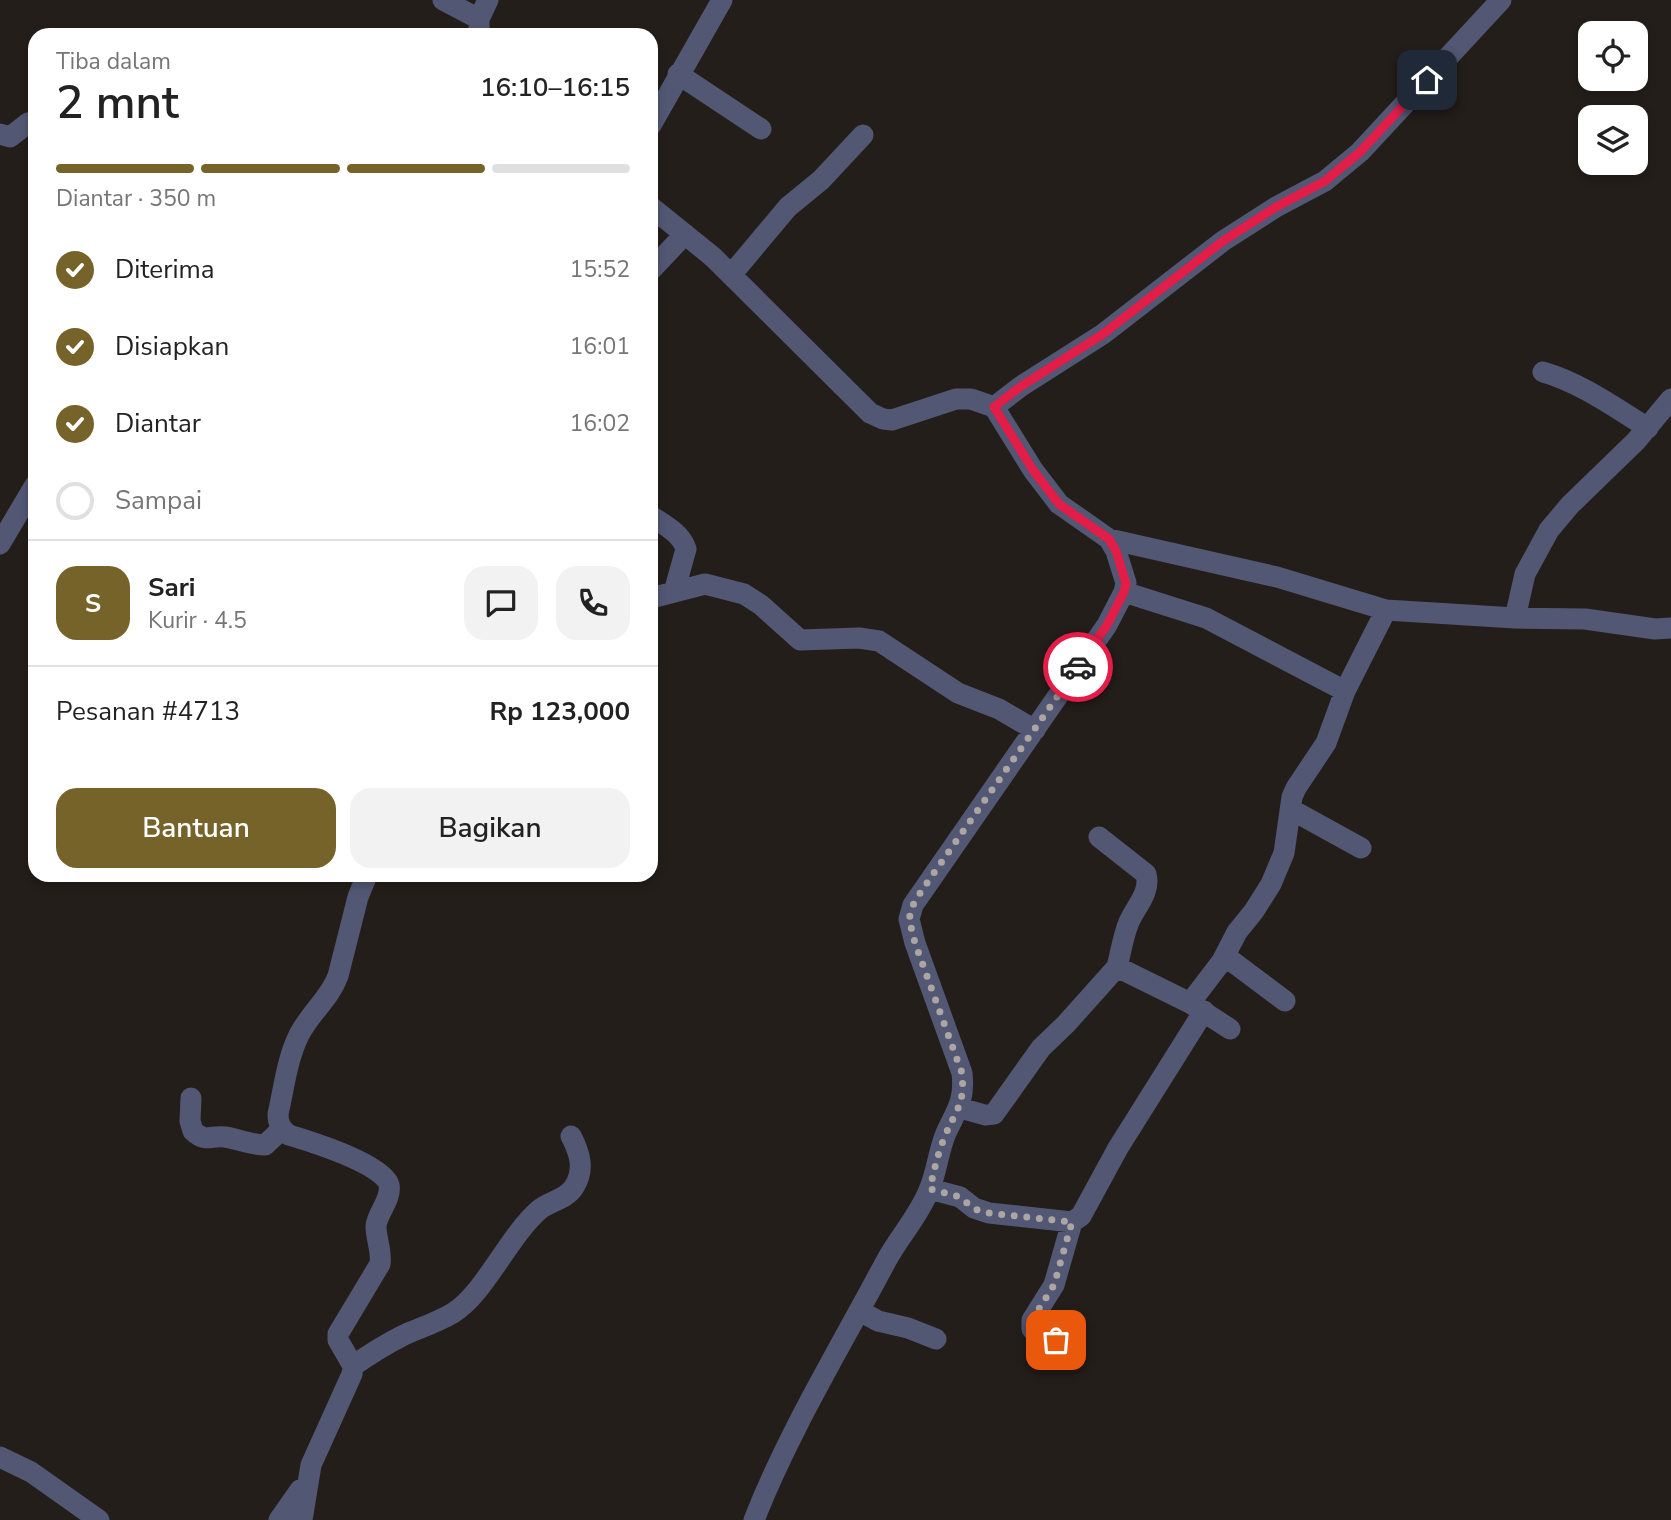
<!DOCTYPE html>
<html lang="id">
<meta charset="utf-8">
<style>
:root{--surface:#fff;--page:#f2f2f2;--text:#222;--muted:#767676;--line:#e0e0e0;--accent:#76632a}
body{margin:0;font-family:"Nunito Sans",sans-serif;background:var(--page);color:var(--text);height:100vh;display:flex;flex-direction:column;font-size:26px;white-space:nowrap}
*{box-sizing:border-box;margin:0}
p{font-size:23px;color:var(--muted)}
.icon{flex:none;width:38px;height:38px;fill:none;stroke:currentColor;stroke-width:2;stroke-linecap:round;stroke-linejoin:round}
.map{position:relative;flex:1;overflow:hidden}
.drawer{position:absolute;left:28px;top:28px;width:630px;height:854px;display:flex;flex-direction:column;background:var(--surface);border-radius:21px;box-shadow:0 4px 10px #0003}
.drawer>*{flex:none}
.tools{position:absolute;left:1578px;top:21px;display:grid;gap:14px}
.tools a{display:grid;place-items:center;width:70px;height:70px;border-radius:14px;background:var(--surface);box-shadow:0 4px 10px #0003;font-size:35px}
.pin{position:absolute;display:grid;place-items:center;width:60px;height:60px;color:#fff;margin:-30px;border-radius:14px;box-shadow:0 4px 10px #0006}
.courier{position:absolute;display:grid;place-items:center;width:70px;height:70px;margin:-35px;border:5px solid #e11d48;border-radius:50%;background:#fff;color:#222;box-shadow:0 2px 9px #0007}
.headline em{font-style:normal;font-weight:600}
.headline div{display:flex;flex-direction:column-reverse}
.headline{display:flex;align-items:center;justify-content:space-between;height:119px;padding:0 28px}
h1{font-size:46px;font-weight:600;line-height:52px}
.bar{display:grid;grid-template-columns:repeat(4,1fr);gap:10px 7px;align-content:center;height:84px;padding:0 28px}
.bar i{height:9px;border-radius:5px;background:var(--line)}
.bar .selected{background:var(--accent)}
.bar p{grid-column:span 4}
.line{display:flex;align-items:center;gap:18px;padding:0 28px;border-top:2px solid var(--line)}
.line div{flex:1}
.round{display:grid;place-items:center;flex:none;width:74px;height:74px;border-radius:21px;background:var(--page)}
ol{padding:0 28px;list-style:none}
li{display:flex;align-items:center;gap:21px;height:77px}
li p{margin-inline-start:auto}
li .icon{padding:7px;border-radius:50%;background:var(--accent);color:#fff;stroke-width:4}
li:last-child{color:var(--muted)}
li i{width:38px;height:38px;border:4px solid var(--line);border-radius:50%}
.button{display:flex;gap:14px;margin-top:auto;padding:14px 28px}
.button a{flex:1;height:80px;border-radius:21px;background:var(--accent);color:#fff;font-size:28px;font-weight:600;line-height:80px;text-align:center}
.button a+a{background:var(--page);color:var(--text)}
.map>svg:first-child{display:block}
</style>
<div class="map">
<svg width="1671" height="1520" viewBox="0 0 1671 1520">
<rect width="100%" height="100%" fill="#241e1a"/>
<g fill="none" stroke-linecap="round" stroke-linejoin="round">
<path stroke="#525774" stroke-width="21" d="M443 0 479 19
M479 35V19L488 0
M678 74 761 129
M651 125 722 0
M0 134 10 137 28 123 35 121
M651 207 713 257 870 413 883 419 892 420 956 399H971L994 407 1033 470 1059 504 1109 539 1116 551 1126 583 1124 592 1107 625 913 905 909 919 915 943 962 1073C965 1101 957 1109 946 1133 938 1152 937 1172 929 1190 919 1216 898 1238 885 1263 840 1348 789 1431 754 1520
M651 270 685 234
M731 275 788 207 821 180 863 135
M1543 372C1581 383 1614 407 1648 428
M994 407 1020 387 1103 334 1223 241 1276 207 1325 181 1360 152 1501 0
M651 516C664 525 681 533 686 549L674 592
M1109 539 1277 577 1386 610 1515 618 1585 619 1655 629 1671 628
M0 544 35 485
M1124 592 1206 618 1345 691
M651 598 705 584 744 594 761 605 800 640 859 638 879 641 958 693 999 709 1035 730
M1515 618 1525 574 1549 530 1570 505 1636 441 1671 399
M1292 810 1361 848
M1099 837 1146 874C1151 892 1136 906 1129 922 1123 936 1121 952 1117 967
M1225 956 1285 1001
M1190 1003 1222 961 1237 932 1254 911 1271 884 1284 853 1292 797 1296 788 1326 743 1345 691 1386 610
M191 1098 190 1121 193 1131C206 1143 211 1135 225 1137 239 1139 251 1145 265 1145L282 1129
M960 1108 985 1115 994 1114 1041 1048 1066 1024 1117 967 1190 1003 1230 1029
M930 1189 960 1197 974 1208 989 1213 1072 1222 1081 1216 1118 1148 1204 1011
M1072 1222 1054 1285 1032 1320V1329L1038 1336 1075 1344
M860 1311 878 1321 908 1328 936 1339
M353 1366C370 1354 386 1344 404 1335 420 1328 438 1322 453 1313 485 1293 508 1237 539 1210 549 1201 566 1200 574 1187 585 1170 580 1153 571 1136
M0 1457 31 1472 99 1520
M279 1520 300 1490 306 1487
M302 1520 311 1465 352 1374 353 1366 338 1340V1334L380 1264C382 1251 376 1239 376 1226 377 1213 392 1199 389 1185 384 1164 309 1141 289 1135 281 1129 278 1124 278 1114 284 1088 287 1059 299 1035 310 1013 330 998 338 976L358 897 367 875"/>
</g>
<g fill="none" stroke-linecap="round" stroke-linejoin="round">
<path stroke="#aba6a3" stroke-width="7" stroke-dasharray="0 12.6" d="M1056 1340 1038 1336 1032 1329V1320L1054 1285 1072 1222 989 1213 974 1209 960 1197 930 1189C934 1170 938 1153 945 1136 956 1109 965 1105 962 1073L915 943 909 919 913 905 922 890 1078 667"/>
<path stroke="#e11d48" stroke-width="9" d="M1078 667 1107 625 1124 592 1126 583 1116 551 1109 539 1059 504 1033 470 994 407 1020 387 1103 334 1223 241 1276 207 1325 181 1360 152 1427 80"/>
</g>
</svg>
<div class="tools">
<a><svg class="icon" aria-label="locate" viewBox="0 0 24 24"><circle cx="12" cy="12" r="6"/><path d="M12 2v4M12 18v4M2 12h4M18 12h4"/></svg></a>
<a><svg class="icon" aria-label="layers" viewBox="0 0 24 24"><path d="M12 4l9 5-9 5-9-5zM3 14l9 5 9-5"/></svg></a>
</div>
<div class="pin" style="left:1056px;top:1340px;background:#ea580c"><svg class="icon" aria-label="bag" viewBox="0 0 24 24"><path d="M5 8h14l-1 12H6zM9 8a3 3 0 0 1 6 0"/></svg></div>
<div class="pin" style="left:1427px;top:80px;background:#1f2937"><svg class="icon" aria-label="home" viewBox="0 0 24 24"><path d="M3 11l9-7 9 7M6 9v11h12V9"/></svg></div>
<div class="courier" style="left:1078px;top:667px"><svg class="icon" aria-label="car" viewBox="0 0 24 24"><path d="M5 17H2v-5l4-1 3-4h7l3 4 3 1v5h-3M9 17h6M6 11h13"/><circle cx="7" cy="17" r="2"/><circle cx="17" cy="17" r="2"/></svg></div>
<section class="drawer">
<div class="headline"><div><h1>2 mnt</h1><p>Tiba dalam</p></div><em>16:10–16:15</em></div>
<div class="bar"><i class="selected"></i><i class="selected"></i><i class="selected"></i><i></i><p>Diantar · 350 m</p></div>
<ol>
<li><svg class="icon" aria-label="check" viewBox="0 0 24 24"><path d="M5 12l5 5 9-10"/></svg>Diterima<p>15:52</p></li>
<li><svg class="icon" aria-label="check" viewBox="0 0 24 24"><path d="M5 12l5 5 9-10"/></svg>Disiapkan<p>16:01</p></li>
<li><svg class="icon" aria-label="check" viewBox="0 0 24 24"><path d="M5 12l5 5 9-10"/></svg>Diantar<p>16:02</p></li>
<li><i></i>Sampai</li>
</ol>
<div class="line" style="height:126px"><b class="round" style="background:var(--accent);color:#fff">S</b><div><b>Sari</b><p>Kurir · 4.5</p></div><a class="round"><svg class="icon" aria-label="chat" viewBox="0 0 24 24"><path d="M4 5h16v11H9l-5 4z"/></svg></a><a class="round"><svg class="icon" aria-label="phone" viewBox="0 0 24 24"><path d="M5 4h4l2 5-3 2q2 4 5 5l2-3 5 2v4C11 20 4 13 5 4z"/></svg></a></div>
<div class="line" style="height:91px"><div>Pesanan #4713</div><b>Rp 123,000</b></div>
<div class="button"><a>Bantuan</a><a>Bagikan</a></div>
</section>
</div>
